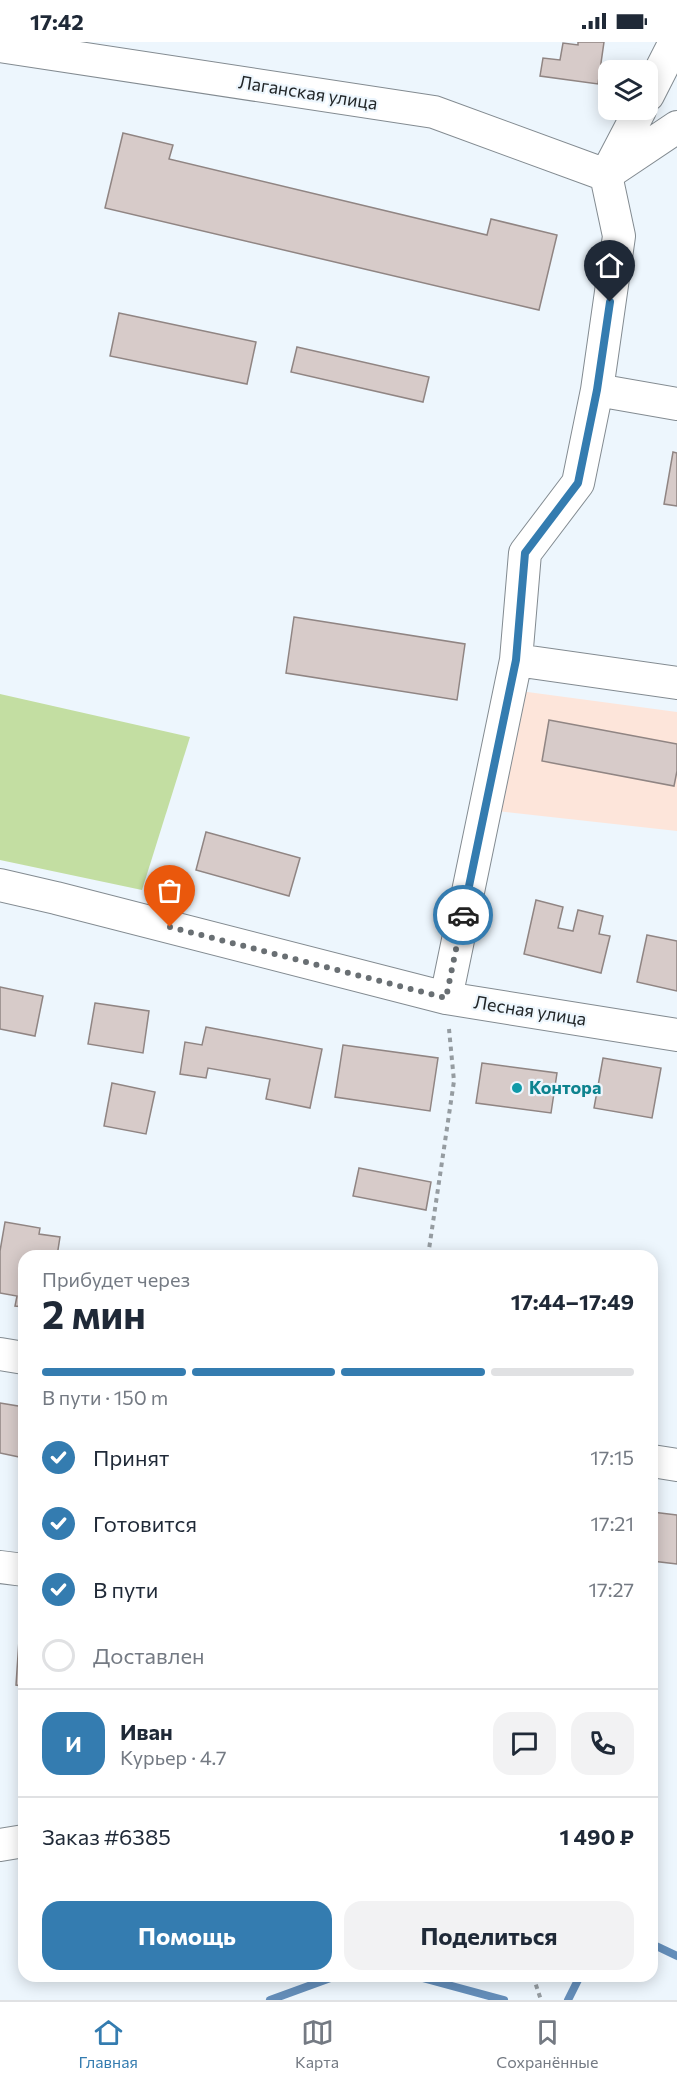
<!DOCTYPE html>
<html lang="ru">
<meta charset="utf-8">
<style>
:root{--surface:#fff;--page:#f2f2f3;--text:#1f2937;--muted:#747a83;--line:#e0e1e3;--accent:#347cb0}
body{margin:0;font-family:Commissioner,sans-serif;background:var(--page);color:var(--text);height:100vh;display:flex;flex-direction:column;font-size:22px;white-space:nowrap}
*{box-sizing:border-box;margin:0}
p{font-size:20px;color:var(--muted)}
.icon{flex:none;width:33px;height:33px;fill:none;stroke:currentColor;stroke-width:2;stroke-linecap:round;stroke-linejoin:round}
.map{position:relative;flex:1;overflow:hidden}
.sheet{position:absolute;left:18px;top:1208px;width:640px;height:732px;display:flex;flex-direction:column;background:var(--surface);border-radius:18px;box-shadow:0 3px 15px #0003}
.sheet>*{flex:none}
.tools{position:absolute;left:598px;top:18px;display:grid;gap:12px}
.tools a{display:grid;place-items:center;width:60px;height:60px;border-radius:12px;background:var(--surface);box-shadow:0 3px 15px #0003;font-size:30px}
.pin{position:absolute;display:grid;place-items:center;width:51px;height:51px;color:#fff;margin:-62px -26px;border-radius:50% 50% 50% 0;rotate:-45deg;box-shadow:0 0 6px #0007}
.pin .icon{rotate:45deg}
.courier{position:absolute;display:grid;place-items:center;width:60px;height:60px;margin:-30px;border:4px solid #347cb0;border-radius:50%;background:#fff;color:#222;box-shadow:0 2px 8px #0007}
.overview em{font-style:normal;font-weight:700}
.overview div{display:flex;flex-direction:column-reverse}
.overview{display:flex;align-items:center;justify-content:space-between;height:102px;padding:0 24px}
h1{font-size:39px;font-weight:700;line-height:45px}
.bar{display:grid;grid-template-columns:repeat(4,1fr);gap:9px 6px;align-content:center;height:72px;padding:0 24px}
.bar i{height:8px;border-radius:4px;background:var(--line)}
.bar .active{background:var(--accent)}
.bar p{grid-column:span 4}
.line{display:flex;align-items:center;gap:15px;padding:0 24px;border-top:2px solid var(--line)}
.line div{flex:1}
.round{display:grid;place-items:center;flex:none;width:63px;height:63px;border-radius:18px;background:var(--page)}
ol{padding:0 24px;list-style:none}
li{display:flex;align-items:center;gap:18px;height:66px}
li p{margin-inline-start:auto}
li .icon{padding:6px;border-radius:50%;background:var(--accent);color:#fff;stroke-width:4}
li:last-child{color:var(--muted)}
li i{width:33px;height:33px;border:3px solid var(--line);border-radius:50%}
.action{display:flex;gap:12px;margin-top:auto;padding:12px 24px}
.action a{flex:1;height:69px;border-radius:18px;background:var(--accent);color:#fff;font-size:24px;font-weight:700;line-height:69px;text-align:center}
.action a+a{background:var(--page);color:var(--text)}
.status{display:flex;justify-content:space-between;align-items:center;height:42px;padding:0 30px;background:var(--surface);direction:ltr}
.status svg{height:16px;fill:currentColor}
.tabs{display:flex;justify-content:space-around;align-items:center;height:84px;border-top:2px solid var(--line);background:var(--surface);font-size:16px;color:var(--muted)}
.tabs a{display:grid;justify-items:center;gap:3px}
.tabs .active{color:var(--accent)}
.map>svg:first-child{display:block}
</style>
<div class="status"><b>17:42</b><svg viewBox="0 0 49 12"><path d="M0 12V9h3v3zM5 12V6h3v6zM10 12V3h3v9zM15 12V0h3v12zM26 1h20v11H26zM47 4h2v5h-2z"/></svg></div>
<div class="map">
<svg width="677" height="1958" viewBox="0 0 677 1958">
<rect width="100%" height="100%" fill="#edf6fd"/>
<path fill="#fde5da" d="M520 649 677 670V789L497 769Z"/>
<path fill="#c3dea2" d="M0 652 190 695 142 848 0 818Z"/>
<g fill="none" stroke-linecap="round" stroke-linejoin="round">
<path stroke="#648eba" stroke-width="8" d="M652 1902 677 1914
M415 1934 504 1958
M270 1958 336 1934
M568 1958 580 1934"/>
</g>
<path fill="#d7cbc9" stroke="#908583" stroke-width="1.5" d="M578 0H604L598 42 540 34 543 16 560 18 563 1 578 3Z
M123 91 173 103 169 117 487 193 491 177 557 193 539 268 105 166Z
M119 271 256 300 247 342 110 314Z
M297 305 429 335 423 360 291 330Z
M673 410 677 411V464L664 462Z
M294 575 465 602 457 658 286 631Z
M549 678 677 702V729L674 744 542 719Z
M206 790 300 816 289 854 196 828Z
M536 858 563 865 558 886 573 889 578 868 603 874 599 892 610 894 601 931 524 912Z
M647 893 677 899V949L637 940Z
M0 945 43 954 35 994 0 987Z
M95 961 149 969 143 1011 88 1002Z
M206 985 322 1007 310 1066 266 1057 270 1037 208 1026 206 1036 180 1032 185 1000 202 1003Z
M343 1003 438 1016 430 1069 335 1055Z
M603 1016 661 1026 652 1076 594 1066Z
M482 1021 557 1031 551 1071 476 1061Z
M112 1041 155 1050 146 1092 104 1084Z
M359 1126 431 1140 426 1168 353 1154Z
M5 1180 40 1186 39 1192 60 1195 57 1214H24V1265L15 1264 17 1254 0 1251V1209Z
M0 1361 24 1365V1416L0 1411Z
M652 1470 677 1473V1522L652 1519Z
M19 1598H24V1658H21L22 1644 16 1643Z"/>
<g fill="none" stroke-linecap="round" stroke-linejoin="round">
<defs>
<path id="minor" d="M0 4 434 70 606 133
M648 53 675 0
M610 130 677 85
M597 348 677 362
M516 618 677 641
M0 843 56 856 446 956 677 993
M446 956 516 618 525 511 578 441 597 348 619 194 606 133 640 68
M0 1312 24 1316
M652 1419 677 1423
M0 1525 24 1528
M0 1803 24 1799"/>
</defs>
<use href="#minor" stroke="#838b91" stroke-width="34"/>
<path stroke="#959ca1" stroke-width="4" stroke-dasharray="4.5 4.5" stroke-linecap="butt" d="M428 1214 454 1039 449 987
M533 1934 541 1958"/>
<use href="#minor" stroke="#fff" stroke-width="32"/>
</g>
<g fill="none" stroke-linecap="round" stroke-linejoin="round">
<path stroke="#696f73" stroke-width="6" stroke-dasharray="0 10.8" d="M170 885 446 956 463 873"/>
<path stroke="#347cb0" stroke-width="8" d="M463 873 516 618 525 511 578 441 597 348 610 260"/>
</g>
<circle fill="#0f9aa8" stroke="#edf6fd" stroke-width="2" cx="517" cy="1046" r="6"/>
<g text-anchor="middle" stroke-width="4.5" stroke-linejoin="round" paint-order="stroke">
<g font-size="18" fill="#222628" stroke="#edf6fd">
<text transform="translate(308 51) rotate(9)" y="6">Лаганская улица</text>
<text transform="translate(530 969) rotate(9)" y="6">Лесная улица</text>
</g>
<g font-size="18" font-weight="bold" fill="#0d838f" stroke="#edf6fd" text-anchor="start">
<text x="529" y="1052">Контора</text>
</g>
</g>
</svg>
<div class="tools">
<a><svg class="icon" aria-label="layers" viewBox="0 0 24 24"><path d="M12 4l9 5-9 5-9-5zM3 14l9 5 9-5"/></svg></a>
</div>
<div class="pin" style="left:170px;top:885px;background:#ea580c"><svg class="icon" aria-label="bag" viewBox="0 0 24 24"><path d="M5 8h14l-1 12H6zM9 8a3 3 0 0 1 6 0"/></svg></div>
<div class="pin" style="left:610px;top:260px;background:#1f2937"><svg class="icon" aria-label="home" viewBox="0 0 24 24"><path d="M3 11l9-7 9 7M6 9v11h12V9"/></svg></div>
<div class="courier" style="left:463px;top:873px"><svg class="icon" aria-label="car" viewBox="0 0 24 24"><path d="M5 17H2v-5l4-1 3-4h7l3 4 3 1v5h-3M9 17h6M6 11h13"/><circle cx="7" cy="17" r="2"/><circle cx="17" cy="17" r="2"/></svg></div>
<section class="sheet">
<div class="overview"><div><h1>2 мин</h1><p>Прибудет через</p></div><em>17:44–17:49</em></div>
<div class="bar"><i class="active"></i><i class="active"></i><i class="active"></i><i></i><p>В пути · 150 m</p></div>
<ol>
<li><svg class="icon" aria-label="check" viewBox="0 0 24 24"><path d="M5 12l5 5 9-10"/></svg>Принят<p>17:15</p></li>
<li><svg class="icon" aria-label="check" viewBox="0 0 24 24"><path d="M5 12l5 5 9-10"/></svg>Готовится<p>17:21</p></li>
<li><svg class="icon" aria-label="check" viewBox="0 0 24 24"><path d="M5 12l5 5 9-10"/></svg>В пути<p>17:27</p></li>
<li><i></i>Доставлен</li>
</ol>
<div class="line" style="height:108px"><b class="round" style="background:var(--accent);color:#fff">И</b><div><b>Иван</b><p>Курьер · 4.7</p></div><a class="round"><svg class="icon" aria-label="chat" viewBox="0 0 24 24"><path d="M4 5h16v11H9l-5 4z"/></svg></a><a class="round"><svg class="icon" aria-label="phone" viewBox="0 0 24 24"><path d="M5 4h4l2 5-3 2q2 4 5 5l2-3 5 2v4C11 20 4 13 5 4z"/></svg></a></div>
<div class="line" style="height:78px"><div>Заказ #6385</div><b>1 490 ₽</b></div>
<div class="action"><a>Помощь</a><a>Поделиться</a></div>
</section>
</div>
<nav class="tabs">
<a class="active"><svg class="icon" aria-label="home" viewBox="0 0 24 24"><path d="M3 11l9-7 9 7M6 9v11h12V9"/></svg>Главная</a>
<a><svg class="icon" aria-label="map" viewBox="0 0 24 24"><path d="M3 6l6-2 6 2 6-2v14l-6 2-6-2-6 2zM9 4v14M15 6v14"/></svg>Карта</a>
<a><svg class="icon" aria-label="saved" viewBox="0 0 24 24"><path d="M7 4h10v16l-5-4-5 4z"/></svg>Сохранённые</a>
</nav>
